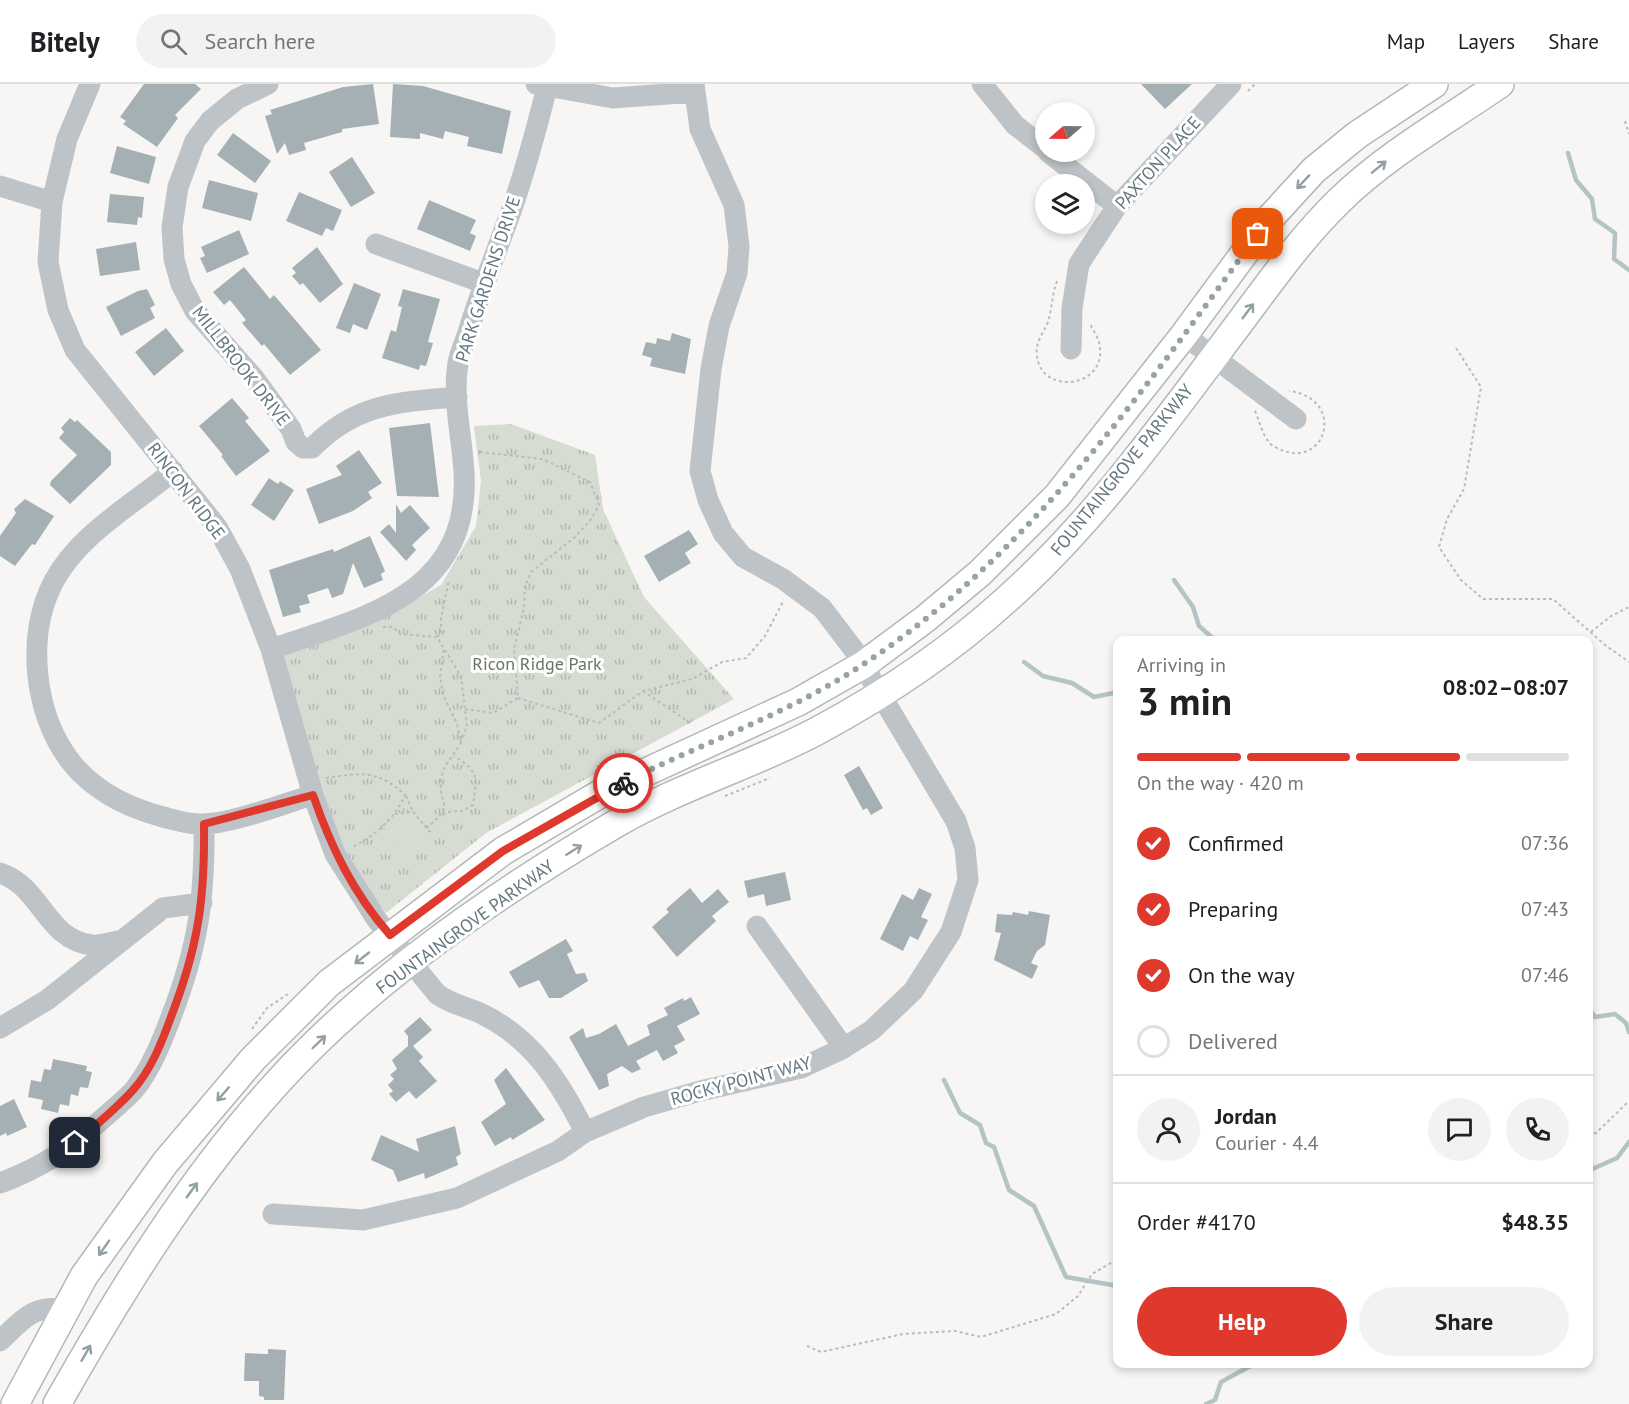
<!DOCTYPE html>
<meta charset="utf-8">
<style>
:root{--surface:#fff;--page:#f2f2f2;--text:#202124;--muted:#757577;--line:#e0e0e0;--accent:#de392c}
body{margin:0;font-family:"PT Sans",sans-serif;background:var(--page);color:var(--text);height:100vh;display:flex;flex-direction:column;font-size:22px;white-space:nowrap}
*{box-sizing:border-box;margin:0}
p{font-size:20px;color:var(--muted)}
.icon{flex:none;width:33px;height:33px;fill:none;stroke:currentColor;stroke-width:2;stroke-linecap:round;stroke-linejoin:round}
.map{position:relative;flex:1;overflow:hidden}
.panel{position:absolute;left:1113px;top:552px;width:480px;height:732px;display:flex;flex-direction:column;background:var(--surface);border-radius:12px;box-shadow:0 3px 9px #0003}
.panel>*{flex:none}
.needle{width:39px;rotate:250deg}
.controls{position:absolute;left:1035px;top:18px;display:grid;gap:12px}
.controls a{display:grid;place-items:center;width:60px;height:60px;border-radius:50%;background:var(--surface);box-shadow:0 3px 9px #0003;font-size:30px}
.pin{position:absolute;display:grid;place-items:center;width:51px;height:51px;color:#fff;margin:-26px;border-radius:12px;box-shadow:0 3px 9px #0006}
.courier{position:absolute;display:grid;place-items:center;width:60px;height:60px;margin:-30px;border:4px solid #de392c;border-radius:50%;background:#fff;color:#222;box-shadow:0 2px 8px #0007}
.summary em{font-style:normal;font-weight:600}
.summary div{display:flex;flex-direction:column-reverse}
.summary{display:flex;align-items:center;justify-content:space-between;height:102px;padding:0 24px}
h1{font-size:39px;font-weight:600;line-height:45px}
.bar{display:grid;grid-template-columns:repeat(4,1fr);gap:9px 6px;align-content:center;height:72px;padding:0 24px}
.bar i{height:8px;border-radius:4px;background:var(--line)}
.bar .on{background:var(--accent)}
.bar p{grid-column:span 4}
.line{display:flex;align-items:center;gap:15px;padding:0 24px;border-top:2px solid var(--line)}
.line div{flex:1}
.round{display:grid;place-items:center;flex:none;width:63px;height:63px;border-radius:32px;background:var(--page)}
ol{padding:0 24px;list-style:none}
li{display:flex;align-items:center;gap:18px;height:66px}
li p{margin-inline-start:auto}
li .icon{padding:6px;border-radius:50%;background:var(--accent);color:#fff;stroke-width:4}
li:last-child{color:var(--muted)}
li i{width:33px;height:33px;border:3px solid var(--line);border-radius:50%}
.cta{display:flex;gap:12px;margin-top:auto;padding:12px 24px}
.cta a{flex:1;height:69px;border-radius:36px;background:var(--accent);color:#fff;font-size:24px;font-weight:600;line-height:69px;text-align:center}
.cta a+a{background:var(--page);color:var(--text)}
header{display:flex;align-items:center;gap:36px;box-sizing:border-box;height:84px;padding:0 30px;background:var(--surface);border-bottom:2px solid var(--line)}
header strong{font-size:28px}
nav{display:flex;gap:33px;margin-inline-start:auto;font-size:21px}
.search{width:420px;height:54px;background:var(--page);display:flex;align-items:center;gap:15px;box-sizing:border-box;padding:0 21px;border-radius:33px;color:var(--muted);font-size:22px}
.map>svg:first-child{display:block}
</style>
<header>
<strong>Bitely</strong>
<div class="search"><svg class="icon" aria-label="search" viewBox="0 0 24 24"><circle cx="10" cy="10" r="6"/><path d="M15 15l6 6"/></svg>Search here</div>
<nav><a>Map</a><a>Layers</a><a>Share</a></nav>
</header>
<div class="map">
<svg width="1629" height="1320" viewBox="0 0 1629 1320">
<defs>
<pattern id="grass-tufts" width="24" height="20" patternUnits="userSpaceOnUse" patternTransform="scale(1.5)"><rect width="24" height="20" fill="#d7dcd3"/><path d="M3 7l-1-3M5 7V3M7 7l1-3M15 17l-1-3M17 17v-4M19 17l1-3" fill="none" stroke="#b2b7b0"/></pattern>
</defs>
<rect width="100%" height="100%" fill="#f7f6f4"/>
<path fill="url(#grass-tufts)" d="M511 340 595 371 603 425 644 513 734 615 486 749 386 829 360 796 335 751 280 568 378 536 441 501 476 442 481 397 474 342Z"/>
<path fill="#d7dcd3" d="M401 728 414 729 428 746 406 768 383 742Z"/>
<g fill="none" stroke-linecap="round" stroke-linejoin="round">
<path stroke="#b4c4c5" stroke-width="4.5" d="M1568 69 1576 96 1592 115 1595 135 1615 149 1614 175 1629 186
M1174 496 1193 523 1199 542 1215 556
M1024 578 1043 592 1072 599 1094 613 1118 608
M1588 923 1595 933 1615 930 1626 939 1629 948
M944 996 960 1029 980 1041 986 1059 994 1063 1009 1106 1034 1122 1066 1193 1118 1202
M1588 1087 1617 1074 1629 1058
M1206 1320 1215 1316 1221 1298 1254 1280"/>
</g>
<path fill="#a4b0b3" d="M144 0H195L201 5 175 31 178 34 157 63 123 40 126 37 120 33Z
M373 0 379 40 342 45V48L304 59 306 66 289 71 285 59 277 70 265 32 272 30 270 26 343 3Z
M393 0 423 2 511 27 502 70 467 62 469 53 445 47 443 55 420 49V55L390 53Z
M1141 0H1192L1165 25Z
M233 49 271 77 255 99 217 71Z
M117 62 156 73 149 100 110 89Z
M352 73 375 109 351 123 329 88Z
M209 96 258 109 251 137 202 124Z
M299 108 342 126 333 147 326 144 322 152 286 137Z
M110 110 144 113 142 134 138 133 137 141 107 138Z
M429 116 476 136 470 149 476 152 470 167 417 145Z
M239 146 249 170 207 189 200 174 205 172 201 163Z
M136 158 140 186 100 192 96 165Z
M317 163 343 200 320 219 303 199 300 201 292 192 296 189 292 184Z
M244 183 270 215 274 211 321 266 290 291 264 260 262 262 242 239 246 236 230 216 224 221 213 208Z
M354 199 381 210 367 246 353 240 350 249 336 244Z
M147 205 155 221 150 224 155 234 121 252 106 223 138 207Z
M403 205 440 215 428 258 433 259 426 282 420 281 419 286 382 274 391 246 396 248 402 223 398 222Z
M166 244 184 267 154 292 135 268Z
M672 249 691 255 685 290 650 282 652 274 642 271 646 258 656 260 657 254 670 257Z
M232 314 249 334 245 337 270 367 236 392 221 372 223 371 199 342Z
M70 334 75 338 77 336 111 368V381L70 420 50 401 51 397 77 371 59 354 64 348 61 344Z
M430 339 439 413 397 412 389 344Z
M359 366 382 399 368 408 372 414 353 427 319 440 306 405 342 391 336 382Z
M269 394 278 400 280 397 294 406 274 437 251 421Z
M25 415 54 432 35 461 32 460 15 482 0 472V452L16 429 14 425Z
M396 420 401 429 410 421 430 444 412 461 416 466 406 477 380 448 389 440 396 449Z
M689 446 698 460 685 469 691 479 659 498 644 472Z
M370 452 385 487 381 490 383 496 364 504 353 479 343 510 332 514 328 504 307 511 310 519 299 522 301 528 283 533 269 486 333 465 334 468Z
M859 682 883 724 871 731 867 724 863 726 844 691Z
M785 788 791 816 766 822 764 810 748 814 744 797Z
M690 804 702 819 718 805 729 818 712 832 716 837 677 873 652 843 669 828 666 825Z
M919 804 932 810 921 833 928 836 918 856 910 852 903 867 880 855 902 810 913 816Z
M1029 827 1050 831 1045 861 1037 867 1031 879 1038 882 1032 895 994 876 1001 849 995 848 997 830 1012 831 1013 828 1028 831Z
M566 855 573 867 567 870 576 890 585 889 588 897 561 914H549L539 896 519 904 509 888Z
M691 913 700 930 677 942 685 956 674 962 678 969 663 977 657 966 636 977 641 985 632 989 622 982 607 990 609 1002 599 1006 569 953 583 944 586 954 599 950 616 940 628 962 650 951 647 941 668 931 664 924 683 914 684 917Z
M420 933 432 946 413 962 423 973 419 977 437 997 416 1015 409 1007 396 1018 389 1010 393 1007 388 1001 394 995 390 991 397 985 392 976 408 962V952L404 947Z
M53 975 87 982 86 987 92 988 88 1004 80 1003 78 1012 71 1010 69 1022 60 1020 58 1029 41 1025 43 1016 28 1013 31 996 41 998 44 985 51 986Z
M506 984 545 1036 512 1056 511 1053 495 1062 481 1038 506 1020 494 996Z
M14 1015 27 1043 7 1052 6 1049 0 1052V1022Z
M455 1042 461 1070 456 1073 458 1081 425 1095 424 1089 398 1098 393 1086 371 1076 381 1051 419 1068 416 1055Z
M268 1265 286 1266 284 1316H264V1313L259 1312V1297H244L245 1269 268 1270Z"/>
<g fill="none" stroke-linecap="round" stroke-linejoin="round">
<defs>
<path id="major" d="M15 1320 84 1192 165 1079 253 975 329 899 503 767 605 707 798 618 863 581 925 535 980 489 1057 412 1184 251 1271 133 1314 86 1357 51 1434 0
M57 1320C121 1207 189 1096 277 999 371 895 497 809 617 739 681 702 753 681 817 647 884 611 950 567 1006 516 1092 440 1163 341 1232 249 1266 204 1298 157 1339 117 1386 71 1446 37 1500 0"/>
</defs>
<use href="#major" stroke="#b1b8ba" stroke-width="30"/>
<path stroke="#b8bcbe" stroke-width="2" stroke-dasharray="3 3" stroke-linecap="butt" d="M1248 7 1255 0
M1625 37 1629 50
M1057 197C1052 210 1052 225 1048 238 1043 250 1035 258 1037 272 1041 311 1104 304 1100 265 1100 256 1094 248 1090 240
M1456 264 1481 303 1464 405 1447 435 1439 463 1461 496 1483 515H1553L1605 561 1629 578
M1255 327C1259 336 1262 349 1268 357 1271 362 1279 365 1284 367 1328 382 1345 314 1289 307
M383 543H393L400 550 437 553 444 565 440 592 443 611 457 640 461 658C456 669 444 680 442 691 435 720 459 719 426 744
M1591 548 1611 532 1629 523
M437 553 441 549V534L449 496
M445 566 461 592 467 642 461 658
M643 607 692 640
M518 614 599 639 643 607 692 595 722 578 746 574 765 552 784 516
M465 625 493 629 518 614 514 565 524 524 525 502 531 488 575 453 590 437 599 421 590 398 542 375 480 368
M326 694C361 689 377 685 405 711 396 733 374 753 352 763
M406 712 413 728
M725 712 770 694
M395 730 413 728 431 749
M443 731 447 728 462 727 473 721C477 694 480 688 454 672
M252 945 267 924 288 910
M1588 1050 1596 1049 1629 1017
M807 1262 821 1268 903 1250 955 1247 981 1253 1056 1230 1078 1212 1092 1190 1118 1175"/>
<path stroke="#bdc3c6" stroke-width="21" d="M90 0 67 55 52 118 48 178 58 226 75 266 217 443 240 485 271 565 313 711 335 770 377 836 437 910C452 921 468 923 484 931 534 956 561 1000 585 1048
M268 0 237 15 210 37 195 57 178 103 172 143 174 175 181 200 195 227 254 294 291 345 296 358 303 364H312C356 319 399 318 457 313
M536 0 613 14 695 8
M982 0 1015 41 1046 65
M1048 68 1117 122
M0 102 52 118
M376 160 483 199
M1184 251 1296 335
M1071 265 1072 224 1079 180 1117 122 1231 0
M173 387C133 421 80 449 54 497 25 551 34 631 71 678 94 707 129 724 163 733 175 736 191 741 203 740 231 740 285 719 313 711
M271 565C365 533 471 511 464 388 462 352 452 315 458 279 460 268 466 256 469 245 481 207 495 170 509 133 524 91 536 47 547 3
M0 789C42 803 46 856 92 861 100 862 111 858 119 857
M757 842 844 964
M0 944 47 916 163 824 202 819
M0 1099C39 1085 70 1065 100 1037 111 1027 124 1017 134 1006 151 985 162 957 171 933 198 863 205 815 204 740
M273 1130 363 1136 457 1114 558 1067 585 1048 644 1023 700 1007 801 984 842 965 872 946 913 907 951 848 968 796 965 764 956 737 854 566 822 524 783 495 743 473 723 449 708 416 700 387 711 285 719 242 737 189 739 162 734 121 700 45 694 0
M0 1257C22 1236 33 1220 66 1225"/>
<use href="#major" stroke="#fff" stroke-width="27"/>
</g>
<defs><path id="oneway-shaft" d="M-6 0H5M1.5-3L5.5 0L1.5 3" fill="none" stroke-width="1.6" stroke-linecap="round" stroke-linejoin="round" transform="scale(1.5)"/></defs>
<g stroke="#91a0a5">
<use href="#oneway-shaft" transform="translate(1379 83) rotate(-39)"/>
<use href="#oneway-shaft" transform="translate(1303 98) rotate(133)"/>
<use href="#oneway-shaft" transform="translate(1248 227) rotate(-53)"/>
<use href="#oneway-shaft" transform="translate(574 766) rotate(-32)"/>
<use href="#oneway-shaft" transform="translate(362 874) rotate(142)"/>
<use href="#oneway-shaft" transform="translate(319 958) rotate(-44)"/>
<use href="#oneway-shaft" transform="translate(223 1010) rotate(131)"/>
<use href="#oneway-shaft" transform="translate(192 1106) rotate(-54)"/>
<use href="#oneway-shaft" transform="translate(104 1164) rotate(125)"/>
<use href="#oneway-shaft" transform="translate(86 1269) rotate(-60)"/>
</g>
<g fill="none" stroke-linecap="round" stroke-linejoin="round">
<path stroke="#96a3a7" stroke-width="6" stroke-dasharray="0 10.8" d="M623 699C702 659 788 630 862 581 1028 473 1143 307 1258 150"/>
<path stroke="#de392c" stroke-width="8" d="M75 1059C95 1042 116 1025 133 1006 151 986 162 958 171 933 198 863 205 816 204 740L313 711C331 763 353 809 390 851L503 767 623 699"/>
</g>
<g text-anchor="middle" stroke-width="6" stroke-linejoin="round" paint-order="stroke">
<g font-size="18" fill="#62777e" stroke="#fff">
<text transform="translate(1158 79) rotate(-48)" y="6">PAXTON PLACE</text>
<text transform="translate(488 195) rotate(-72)" y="6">PARK GARDENS DRIVE</text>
<text transform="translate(241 282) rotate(52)" y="6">MILLBROOK DRIVE</text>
<text transform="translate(1122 386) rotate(-51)" y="6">FOUNTAINGROVE PARKWAY</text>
<text transform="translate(186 407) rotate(53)" y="6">RINCON RIDGE</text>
<text transform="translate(465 843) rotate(-36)" y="6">FOUNTAINGROVE PARKWAY</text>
<text transform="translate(741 997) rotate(-15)" y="6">ROCKY POINT WAY</text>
</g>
<g font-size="18" fill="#687661" stroke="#fff">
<text x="537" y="586">Ricon Ridge Park</text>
</g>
</g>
</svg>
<div class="controls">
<a><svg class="needle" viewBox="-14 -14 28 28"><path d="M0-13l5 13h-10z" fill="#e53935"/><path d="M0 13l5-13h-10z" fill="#757577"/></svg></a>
<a><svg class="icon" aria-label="layers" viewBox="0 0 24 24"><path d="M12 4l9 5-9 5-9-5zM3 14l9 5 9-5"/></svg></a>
</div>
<div class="pin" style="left:1258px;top:150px;background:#ea580c"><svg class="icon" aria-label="bag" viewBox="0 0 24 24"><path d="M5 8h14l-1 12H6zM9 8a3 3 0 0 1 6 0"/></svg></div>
<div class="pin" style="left:75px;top:1059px;background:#1f2937"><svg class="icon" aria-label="home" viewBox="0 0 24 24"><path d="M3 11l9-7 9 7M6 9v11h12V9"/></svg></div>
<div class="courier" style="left:623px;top:699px"><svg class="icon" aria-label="bike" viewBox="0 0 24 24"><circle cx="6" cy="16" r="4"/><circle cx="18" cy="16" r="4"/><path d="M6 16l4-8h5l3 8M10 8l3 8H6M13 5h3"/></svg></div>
<section class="panel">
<div class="summary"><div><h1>3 min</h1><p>Arriving in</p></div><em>08:02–08:07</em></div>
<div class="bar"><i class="on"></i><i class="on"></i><i class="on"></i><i></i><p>On the way · 420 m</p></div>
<ol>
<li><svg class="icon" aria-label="check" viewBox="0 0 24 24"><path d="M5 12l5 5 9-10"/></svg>Confirmed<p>07:36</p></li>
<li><svg class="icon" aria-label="check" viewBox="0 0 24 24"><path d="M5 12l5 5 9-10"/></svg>Preparing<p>07:43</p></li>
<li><svg class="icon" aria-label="check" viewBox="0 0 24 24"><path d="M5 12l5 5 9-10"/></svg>On the way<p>07:46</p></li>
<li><i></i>Delivered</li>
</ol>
<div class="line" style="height:108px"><a class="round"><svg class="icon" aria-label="person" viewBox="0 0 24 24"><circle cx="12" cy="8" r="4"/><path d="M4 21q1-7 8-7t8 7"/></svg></a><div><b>Jordan</b><p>Courier · 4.4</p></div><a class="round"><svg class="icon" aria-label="chat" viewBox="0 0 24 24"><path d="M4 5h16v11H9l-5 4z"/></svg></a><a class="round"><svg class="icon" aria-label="phone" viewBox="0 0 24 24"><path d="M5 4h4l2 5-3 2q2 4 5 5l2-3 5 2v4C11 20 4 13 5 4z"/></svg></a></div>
<div class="line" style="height:78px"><div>Order #4170</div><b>$48.35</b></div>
<div class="cta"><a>Help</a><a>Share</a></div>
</section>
</div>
